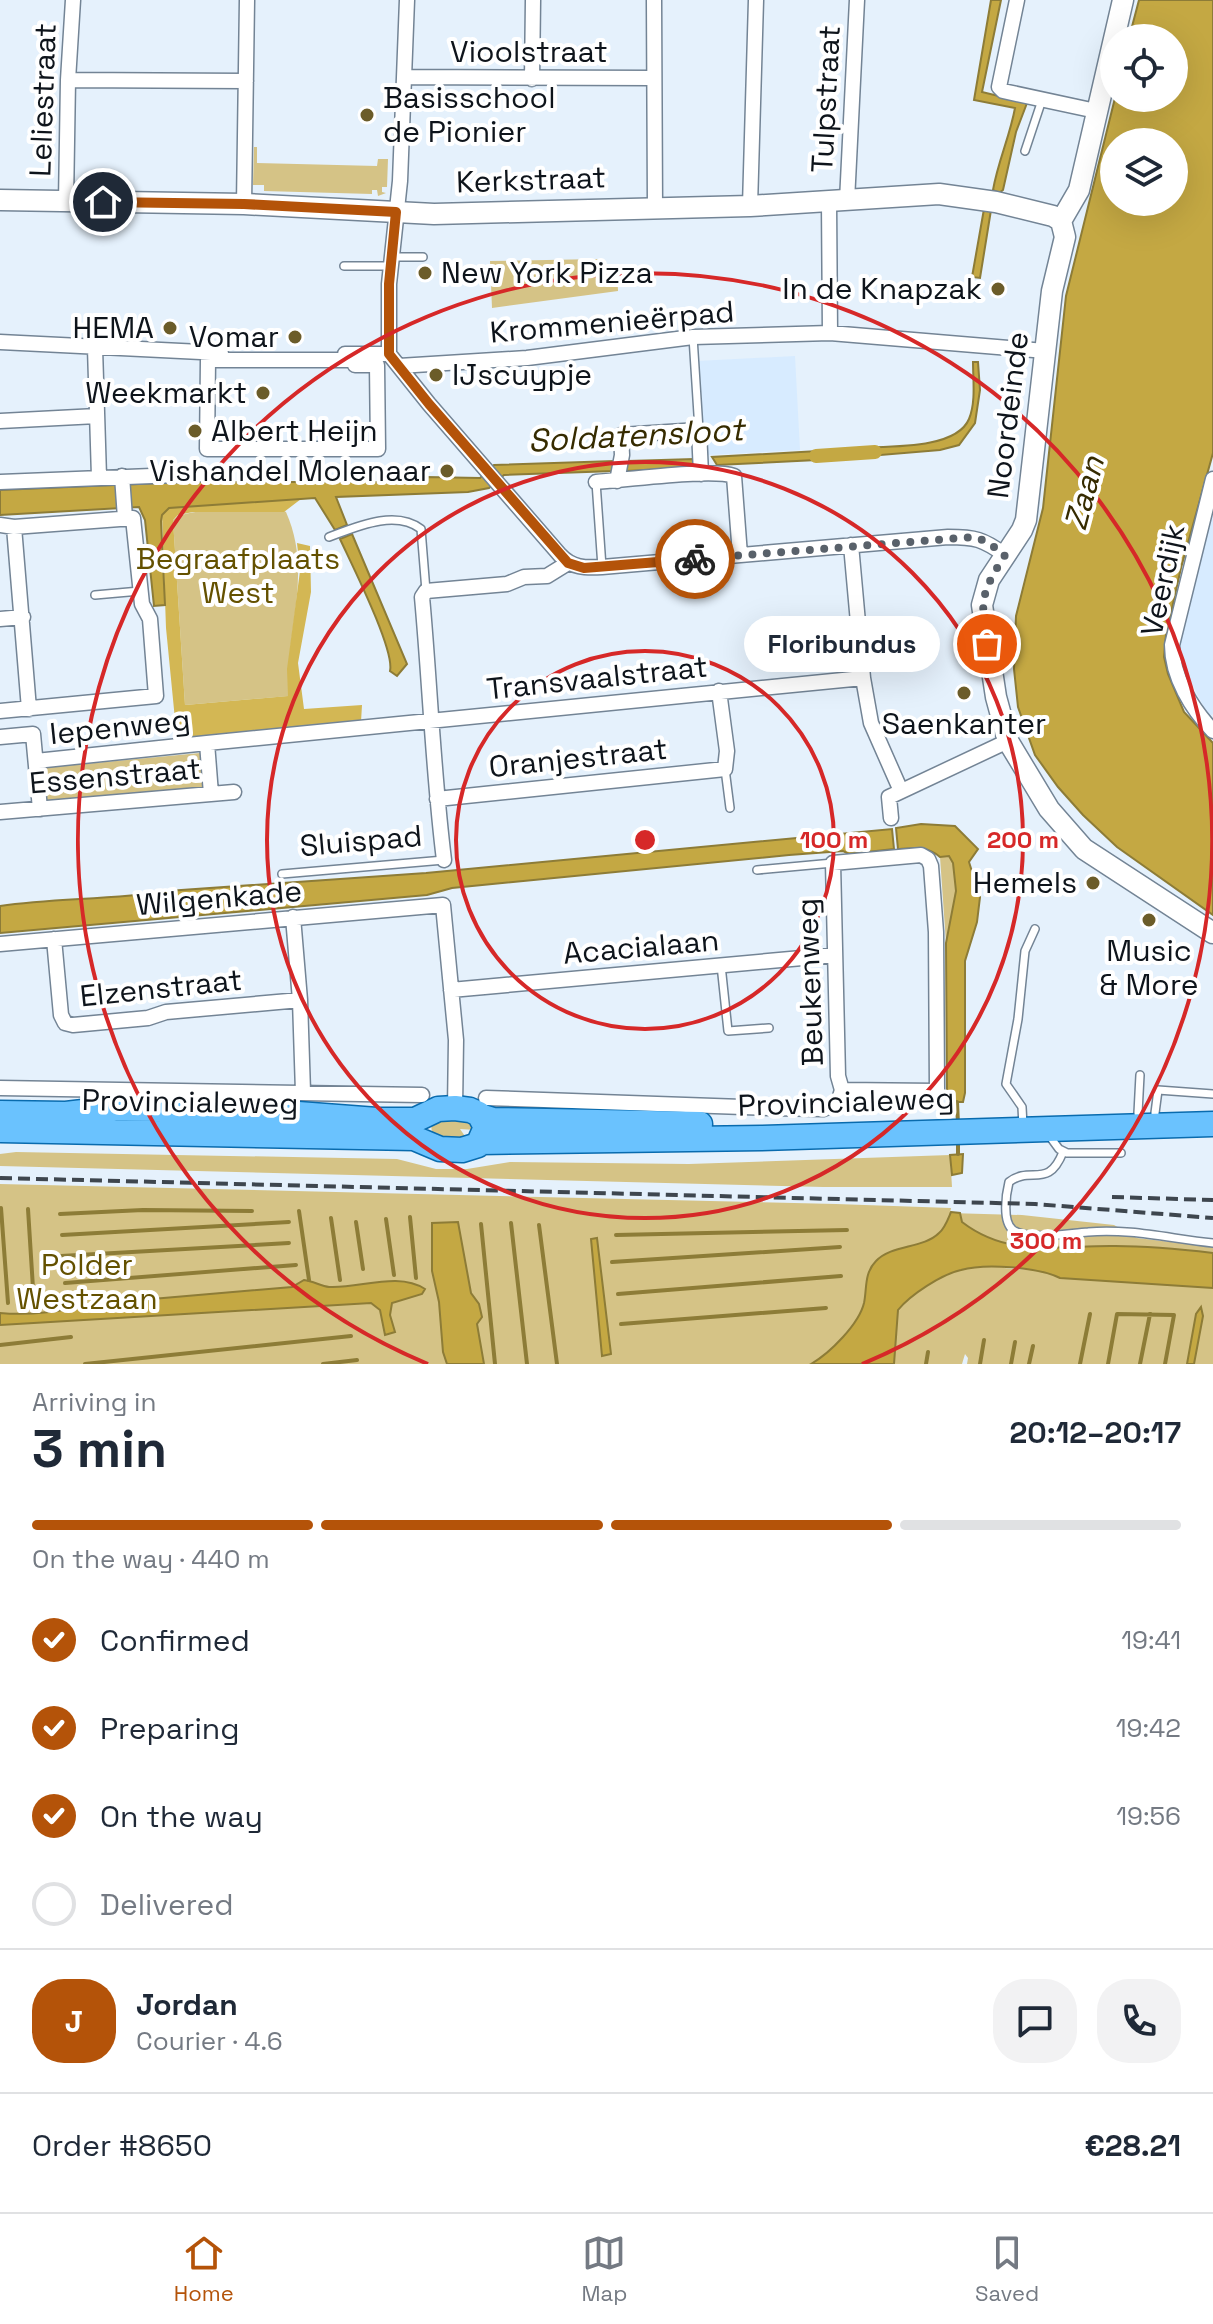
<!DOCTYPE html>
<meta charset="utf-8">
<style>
:root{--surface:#fff;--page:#f2f2f3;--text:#1f2937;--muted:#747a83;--line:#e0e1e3;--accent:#b45309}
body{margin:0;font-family:"Space Grotesk",sans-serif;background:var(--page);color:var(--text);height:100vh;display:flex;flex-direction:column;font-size:30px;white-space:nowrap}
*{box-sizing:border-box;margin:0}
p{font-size:26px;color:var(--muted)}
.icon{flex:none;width:44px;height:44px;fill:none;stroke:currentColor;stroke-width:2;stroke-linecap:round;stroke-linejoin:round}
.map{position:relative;height:1364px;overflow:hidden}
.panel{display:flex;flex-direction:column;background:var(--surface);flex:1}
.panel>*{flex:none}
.buttons{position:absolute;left:1100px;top:24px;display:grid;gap:16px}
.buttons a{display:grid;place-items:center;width:88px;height:88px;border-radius:50%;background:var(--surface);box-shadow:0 8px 32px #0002;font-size:40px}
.pin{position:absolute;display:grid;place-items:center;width:68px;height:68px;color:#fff;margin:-34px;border:4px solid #fff;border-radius:50%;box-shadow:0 2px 8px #0007}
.courier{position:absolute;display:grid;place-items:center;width:80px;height:80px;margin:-40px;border:6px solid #b45309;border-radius:50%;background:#fff;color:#222;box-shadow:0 2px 10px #0007}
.bubble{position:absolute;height:56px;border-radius:28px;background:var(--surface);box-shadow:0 8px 32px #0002;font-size:26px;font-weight:600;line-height:56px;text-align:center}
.headline em{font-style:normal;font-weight:600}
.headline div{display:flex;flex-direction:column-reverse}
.headline{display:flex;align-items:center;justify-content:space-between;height:136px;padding:0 32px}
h1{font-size:52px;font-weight:600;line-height:60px}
.bar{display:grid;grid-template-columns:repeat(4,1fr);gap:12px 8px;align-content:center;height:96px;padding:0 32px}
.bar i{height:10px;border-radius:6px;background:var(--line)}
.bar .selected{background:var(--accent)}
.bar p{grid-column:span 4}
.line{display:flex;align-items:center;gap:20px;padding:0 32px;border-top:2px solid var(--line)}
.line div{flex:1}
.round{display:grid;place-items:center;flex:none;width:84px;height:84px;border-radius:32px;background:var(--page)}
ol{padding:0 32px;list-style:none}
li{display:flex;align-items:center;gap:24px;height:88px}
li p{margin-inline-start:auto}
li .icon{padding:8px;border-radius:50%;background:var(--accent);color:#fff;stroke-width:4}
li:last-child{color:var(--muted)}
li i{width:44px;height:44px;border:4px solid var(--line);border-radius:50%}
.menu{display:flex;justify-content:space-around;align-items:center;height:112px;border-top:2px solid var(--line);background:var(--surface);font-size:22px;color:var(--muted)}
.menu a{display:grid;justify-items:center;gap:4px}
.menu .selected{color:var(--accent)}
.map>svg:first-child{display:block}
</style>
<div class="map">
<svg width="1213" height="1364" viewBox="0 0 1213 1364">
<rect width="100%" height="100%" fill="#e5f1fc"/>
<path fill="#d7ebff" d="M795 356 800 450 707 455 700 417 697 361Z
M1209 510 1213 511V714L1209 717 1178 656Z"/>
<path fill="#d5c386" d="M254 147H257V163L377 166 378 159H388L387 187H382V192L386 193 378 196 377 190H372V194L264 191V185H253Z
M598 259 597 268 617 267 618 291 492 308 490 261Z
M282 510 286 512C314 575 284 632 289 696L185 705 173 520C188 505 258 511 282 510Z
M200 753 203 789 44 803 42 768Z
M949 856C964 881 951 916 946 943L940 857Z
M435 1120H471L476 1130 460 1129 467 1139 449 1140 432 1133 431 1124Z
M16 1152 397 1159 436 1169H467L510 1162 689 1164 950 1155 952 1187H823L0 1166V1154Z
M0 1184 836 1204 951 1208 950 1213 1022 1215 1114 1225 1137 1238 1213 1247V1253L1139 1246H1088L1044 1250 1007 1245 1004 1268 1045 1271 1060 1278 1213 1288V1364H1194L1203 1316 1196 1319 1187 1364H967L968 1358 965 1354 962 1364H894L897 1311 891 1364H0Z"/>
<path fill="#d3b754" d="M301 499 284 512H193L178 515 173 520 185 705 288 696 287 669 300 571 297 543 310 546 311 592 298 663 304 709 362 705 361 722 177 740 166 628 162 515 169 508Z"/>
<path fill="#c4a843" stroke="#8d7c37" stroke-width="2" fill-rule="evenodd" d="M991 0H1001L982 92 1027 103 1016 132 1003 190 999 193 993 190C998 161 1010 136 1015 108L974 100Z
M1139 0H1213V453L1181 568 1166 635 1164 657 1168 674 1184 712 1213 743V915L1117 847 1083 815 1058 787 1035 755 1018 707 1014 669 1016 616 1043 508 1066 296 1115 98H1174V38H1129ZM1114 142H1174V202H1114Z
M984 209 991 210 980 278 972 277Z
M973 362H978L980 390 975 423 959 445 940 450 857 457V448C887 446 956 450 969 419 976 402 973 380 973 362Z
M835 450 836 459 717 465 712 457Z
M694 459V468L625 471 628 461Z
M614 461V471L504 475 489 488 468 492 336 497 347 525 335 530 315 498 169 508 162 515 161 521 165 605 154 606 145 520 139 507 0 515V490L184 482H405L406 480H425L426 477 480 478 494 465Z
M352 534 407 664 397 676 390 671C395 650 351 563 340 539Z
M921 824 955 826 978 849 969 862 980 897 977 922 965 961V1093L963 1102H953L947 1094 946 943 956 891 953 863 949 856 940 857C928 846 914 848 898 849L896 828Z
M892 829 894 849 849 854 843 851 789 855 452 888 427 895 0 933V906C56 898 112 900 167 891L426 873Z
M963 1154 962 1173 952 1175 950 1155Z
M951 1212 960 1213 962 1222C1010 1259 1060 1245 1115 1246 1148 1246 1180 1249 1213 1253V1288L1060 1278C1038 1267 985 1263 961 1270 942 1274 910 1295 898 1310L894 1364H811C830 1353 859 1324 864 1303 867 1289 864 1273 876 1261 892 1244 923 1249 939 1233 945 1228 948 1219 951 1212Z
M458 1222 471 1293 479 1304 482 1317 477 1324 484 1364H447L443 1352 439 1302 432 1271V1223Z
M597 1238 611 1354 602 1356 591 1239Z
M304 1280C313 1281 321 1286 329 1287 359 1289 398 1271 425 1289L422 1294 392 1303 390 1315 395 1332 385 1335 380 1310 371 1303 0 1325V1313C32 1316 62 1311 94 1304L292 1287Z
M1201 1307 1203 1316 1194 1364H1187L1196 1314Z"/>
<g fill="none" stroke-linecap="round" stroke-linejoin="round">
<path stroke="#8d7c37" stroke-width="4" d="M957 1102 958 1124
M958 1141V1154
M1 1208 8 1303
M28 1209 34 1304
M299 1211 309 1280
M60 1214 143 1210 252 1211
M410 1217 416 1278
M331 1218 340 1280
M386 1219 394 1275
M356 1222 363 1269
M511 1223 527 1364
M481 1224 495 1364
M539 1225 557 1364
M62 1235 289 1222
M616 1235 847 1230
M61 1256 289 1243
M612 1262 840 1247
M65 1283 296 1265
M618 1294 841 1276
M621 1324 826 1308
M0 1345 71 1337
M85 1364 351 1336
M323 1364 357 1360
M926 1364 928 1352
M980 1364 984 1340
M1011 1364 1015 1342
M1029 1364 1033 1346
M1080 1364 1090 1314
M1108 1364 1117 1314 1174 1315 1165 1364
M1140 1364 1150 1314"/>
<path stroke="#c4a843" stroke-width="14" d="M816 456 875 452"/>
<defs>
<path id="lane" d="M1025 151 1042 100
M393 257H423
M344 266H390
M693 337 699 430
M596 482 602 567
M329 537C356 527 395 509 421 529L426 591
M95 595 140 591
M725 769 730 808
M757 870 833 863
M282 874 444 860
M721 965 728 1031 769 1028
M1138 1113 1140 1075
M1155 1113 1158 1090 1213 1094
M1023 1126 1022 1107 1006 1084 1018 1019 1025 951 1035 929
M1048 1134 1059 1149 1067 1153H1121
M1063 1152C1048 1190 1031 1165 1009 1182 1006 1194 1002 1222 1013 1230 1029 1241 1069 1233 1088 1232 1129 1228 1172 1239 1213 1243"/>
<path id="street" d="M654 0 655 207
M1017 0 999 87 1003 91 1096 111
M404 77 653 78
M532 79 533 0
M68 80 246 81
M847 201 857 0
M66 202 68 80 73 0
M829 202 830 333
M244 204 247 0
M750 206 756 0
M0 342 221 353
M95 348 99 477
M345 354H389
M389 354 429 404 560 555C572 568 585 568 602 567L948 537C975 537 983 539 1005 555
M389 354V284L400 181 407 0
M208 360H355V365H377L378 449H207Z
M399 366 527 358 693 337 830 333 1045 351
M0 421 97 416
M122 476 125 518
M1213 479 1172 645C1172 677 1192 709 1213 731
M617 481 622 455 621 435 699 430 701 474
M0 482 202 474
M596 482C625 480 712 468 734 476L740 555
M0 525 14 527 133 518 142 604 150 619 156 696 0 711
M14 527 29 709
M851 545 863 678 871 723 901 791
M0 619 23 617
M0 737 33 734 40 809
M207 743 863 678
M36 761 207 743 211 794
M437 799 725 769 727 751 719 691
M0 812 234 792
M891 818 889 797 1008 741
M444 860C433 772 430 684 422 597L426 591 507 584 524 577 547 576 568 563
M293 917 300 1000 303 1092
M54 939 61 1015 65 1023 73 1025 148 1018 166 1012 300 1000
M0 944 443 905 456 1040 455 1108
M451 990 835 955
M0 1088 422 1095
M486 1098 769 1108 823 1109 838 1103 842 1090 838 1076 833 863 921 855 928 859 931 866 936 932 937 1091 842 1090"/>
<path id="secondary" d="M0 200 244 204 434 214 750 206 939 194 996 202 1053 216 1061 221
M1061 221 1065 237 1052 291 1026 520 1022 530 989 580 982 605 996 697 1008 741 1049 809 1084 849 1213 933
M1061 221 1079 190 1123 0"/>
<path id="primary" d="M0 1113 66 1114 117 1108 272 1112 377 1120H415L438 1109 455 1108 470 1110 479 1114 486 1127 478 1145 462 1150 440 1149 414 1138 0 1130
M483 1117 493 1120 700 1124
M481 1142 762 1138 1213 1124"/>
</defs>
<use href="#lane" stroke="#738495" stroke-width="10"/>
<use href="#street" stroke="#738495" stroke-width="17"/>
<use href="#secondary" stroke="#738495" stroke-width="23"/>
<use href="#primary" stroke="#096bae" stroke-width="27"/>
<use href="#lane" stroke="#fff" stroke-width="7"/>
<use href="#street" stroke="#fff" stroke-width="14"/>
<use href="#secondary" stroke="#fff" stroke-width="20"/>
<use href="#primary" stroke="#6ac2fe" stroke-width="24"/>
<path stroke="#3e464e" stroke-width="4" stroke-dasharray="12 6" stroke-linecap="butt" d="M0 1178 1035 1204 1213 1218
M1112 1197 1213 1200"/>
</g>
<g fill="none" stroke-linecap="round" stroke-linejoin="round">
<path stroke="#59616a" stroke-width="8" stroke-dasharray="0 14.4" d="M695 559 973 537 986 541 1005 555C981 593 980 600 987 644"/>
<path stroke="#b45309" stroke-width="10" d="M103 202 244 204 396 212 389 284V354L429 404 568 563 584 568 695 559"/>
</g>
<g fill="none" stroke="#d62828" stroke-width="4">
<circle cx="645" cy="840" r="189"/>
<circle cx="645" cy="840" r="378"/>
<path d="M428 1364A567 567 0 1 1 862 1364"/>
</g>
<g fill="#6b5c29" stroke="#fff" stroke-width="3">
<circle cx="367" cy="115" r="8"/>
<circle cx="425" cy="273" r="8"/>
<circle cx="998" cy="289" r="8"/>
<circle cx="170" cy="328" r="8"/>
<circle cx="295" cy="337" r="8"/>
<circle cx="436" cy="375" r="8"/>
<circle cx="263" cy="393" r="8"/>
<circle cx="195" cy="431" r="8"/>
<circle cx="447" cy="471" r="8"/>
<circle cx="964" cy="693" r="8"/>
<circle cx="1093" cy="883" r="8"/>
<circle cx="1149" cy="920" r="8"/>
</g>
<g text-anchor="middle" stroke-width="8" stroke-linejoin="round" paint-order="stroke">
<g font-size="30" fill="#0e141b" stroke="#fff">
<text x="529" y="62">Vioolstraat</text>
<text transform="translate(826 99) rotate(-87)" y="10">Tulpstraat</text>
<text transform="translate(43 100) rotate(-88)" y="10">Leliestraat</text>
<text transform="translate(531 180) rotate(-2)" y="10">Kerkstraat</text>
<text transform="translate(612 322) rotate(-5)" y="10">Krommenieërpad</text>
<text transform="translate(1008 415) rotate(-83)" y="10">Noordeinde</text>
<text transform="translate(1163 580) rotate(-78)" y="10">Veerdijk</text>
<text transform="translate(597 678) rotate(-6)" y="10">Transvaalstraat</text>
<text transform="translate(120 727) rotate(-6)" y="10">Iepenweg</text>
<text transform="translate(578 758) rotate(-6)" y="10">Oranjestraat</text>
<text transform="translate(115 776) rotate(-5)" y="10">Essenstraat</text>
<text transform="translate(361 841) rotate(-5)" y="10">Sluispad</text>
<text transform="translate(219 898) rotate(-5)" y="10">Wilgenkade</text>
<text transform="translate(641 947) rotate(-5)" y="10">Acacialaan</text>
<text transform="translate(810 982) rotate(-92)" y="10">Beukenweg</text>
<text transform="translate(161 988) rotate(-6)" y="10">Elzenstraat</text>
<text transform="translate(190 1102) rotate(1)" y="10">Provincialeweg</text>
<text transform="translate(846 1102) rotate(-2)" y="10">Provincialeweg</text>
</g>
<g font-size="30" fill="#0e141b" stroke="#fff" text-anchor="end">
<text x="383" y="108" text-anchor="start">Basisschool<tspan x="383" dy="34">de Pionier</tspan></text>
<text x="441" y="283" text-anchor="start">New York Pizza</text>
<text x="982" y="299">In de Knapzak</text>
<text x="154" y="338">HEMA</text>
<text x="279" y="347">Vomar</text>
<text x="452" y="385" text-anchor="start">IJscuypje</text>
<text x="247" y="403">Weekmarkt</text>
<text x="211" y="441" text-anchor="start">Albert Heijn</text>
<text x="431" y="481">Vishandel Molenaar</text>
<text x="964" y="734" text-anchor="middle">Saenkanter</text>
<text x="1077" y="893">Hemels</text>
<text x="1149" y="961" text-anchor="middle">Music<tspan x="1149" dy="34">&amp; More</tspan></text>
</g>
<g font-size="30" fill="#645100" stroke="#fff">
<text x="238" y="569">Begraafplaats<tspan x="238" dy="34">West</tspan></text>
<text x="87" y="1275">Polder<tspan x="87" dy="34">Westzaan</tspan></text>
</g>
<g font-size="32" font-style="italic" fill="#362b00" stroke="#fff">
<text transform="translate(636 435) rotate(-3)" y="11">Soldatensloot</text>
<text transform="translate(1084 493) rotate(-75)" y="11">Zaan</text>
</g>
</g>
<circle cx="645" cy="840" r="12" fill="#d62828" stroke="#fff" stroke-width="4"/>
<g font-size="24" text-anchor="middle" font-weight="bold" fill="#d62828" stroke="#fff" stroke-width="8" stroke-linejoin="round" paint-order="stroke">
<text x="834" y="848">100 m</text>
<text x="1023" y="848">200 m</text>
<text x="1046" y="1249">300 m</text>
</g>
</svg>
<div class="buttons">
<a><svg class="icon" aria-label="locate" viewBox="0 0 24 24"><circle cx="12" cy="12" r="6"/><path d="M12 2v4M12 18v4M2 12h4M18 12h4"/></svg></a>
<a><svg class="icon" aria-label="layers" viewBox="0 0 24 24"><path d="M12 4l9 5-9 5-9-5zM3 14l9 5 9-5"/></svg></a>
</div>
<div class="pin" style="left:987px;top:644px;background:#ea580c"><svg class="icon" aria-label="bag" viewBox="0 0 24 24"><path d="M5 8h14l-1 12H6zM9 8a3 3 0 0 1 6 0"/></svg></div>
<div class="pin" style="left:103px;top:202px;background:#1f2937"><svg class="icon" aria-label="home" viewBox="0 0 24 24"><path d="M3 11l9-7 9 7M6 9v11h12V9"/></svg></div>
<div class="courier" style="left:695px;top:559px"><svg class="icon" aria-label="bike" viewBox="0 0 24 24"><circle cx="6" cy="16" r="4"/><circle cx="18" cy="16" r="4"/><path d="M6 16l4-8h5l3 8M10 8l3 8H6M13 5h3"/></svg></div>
<div class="bubble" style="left:744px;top:616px;width:196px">Floribundus</div>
</div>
<section class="panel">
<div class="headline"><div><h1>3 min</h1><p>Arriving in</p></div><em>20:12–20:17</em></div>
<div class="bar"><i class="selected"></i><i class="selected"></i><i class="selected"></i><i></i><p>On the way · 440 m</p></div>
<ol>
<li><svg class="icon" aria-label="check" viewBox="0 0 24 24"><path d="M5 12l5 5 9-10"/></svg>Confirmed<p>19:41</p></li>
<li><svg class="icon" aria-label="check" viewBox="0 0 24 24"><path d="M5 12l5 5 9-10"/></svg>Preparing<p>19:42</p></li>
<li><svg class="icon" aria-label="check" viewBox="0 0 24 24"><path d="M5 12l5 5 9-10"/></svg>On the way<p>19:56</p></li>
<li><i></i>Delivered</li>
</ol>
<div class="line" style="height:144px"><b class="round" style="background:var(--accent);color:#fff">J</b><div><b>Jordan</b><p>Courier · 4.6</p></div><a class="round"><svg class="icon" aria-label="chat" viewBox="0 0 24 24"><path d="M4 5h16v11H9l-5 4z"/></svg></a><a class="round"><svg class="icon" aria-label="phone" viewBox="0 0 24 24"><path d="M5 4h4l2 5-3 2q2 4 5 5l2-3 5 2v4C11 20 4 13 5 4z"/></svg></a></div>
<div class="line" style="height:104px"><div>Order #8650</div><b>€28.21</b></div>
</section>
<nav class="menu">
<a class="selected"><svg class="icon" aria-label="home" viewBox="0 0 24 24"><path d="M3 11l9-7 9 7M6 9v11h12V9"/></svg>Home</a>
<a><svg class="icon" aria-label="map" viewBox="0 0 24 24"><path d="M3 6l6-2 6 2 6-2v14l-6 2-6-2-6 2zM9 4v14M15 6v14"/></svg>Map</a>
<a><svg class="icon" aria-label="saved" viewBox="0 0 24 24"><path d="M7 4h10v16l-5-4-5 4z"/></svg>Saved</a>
</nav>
